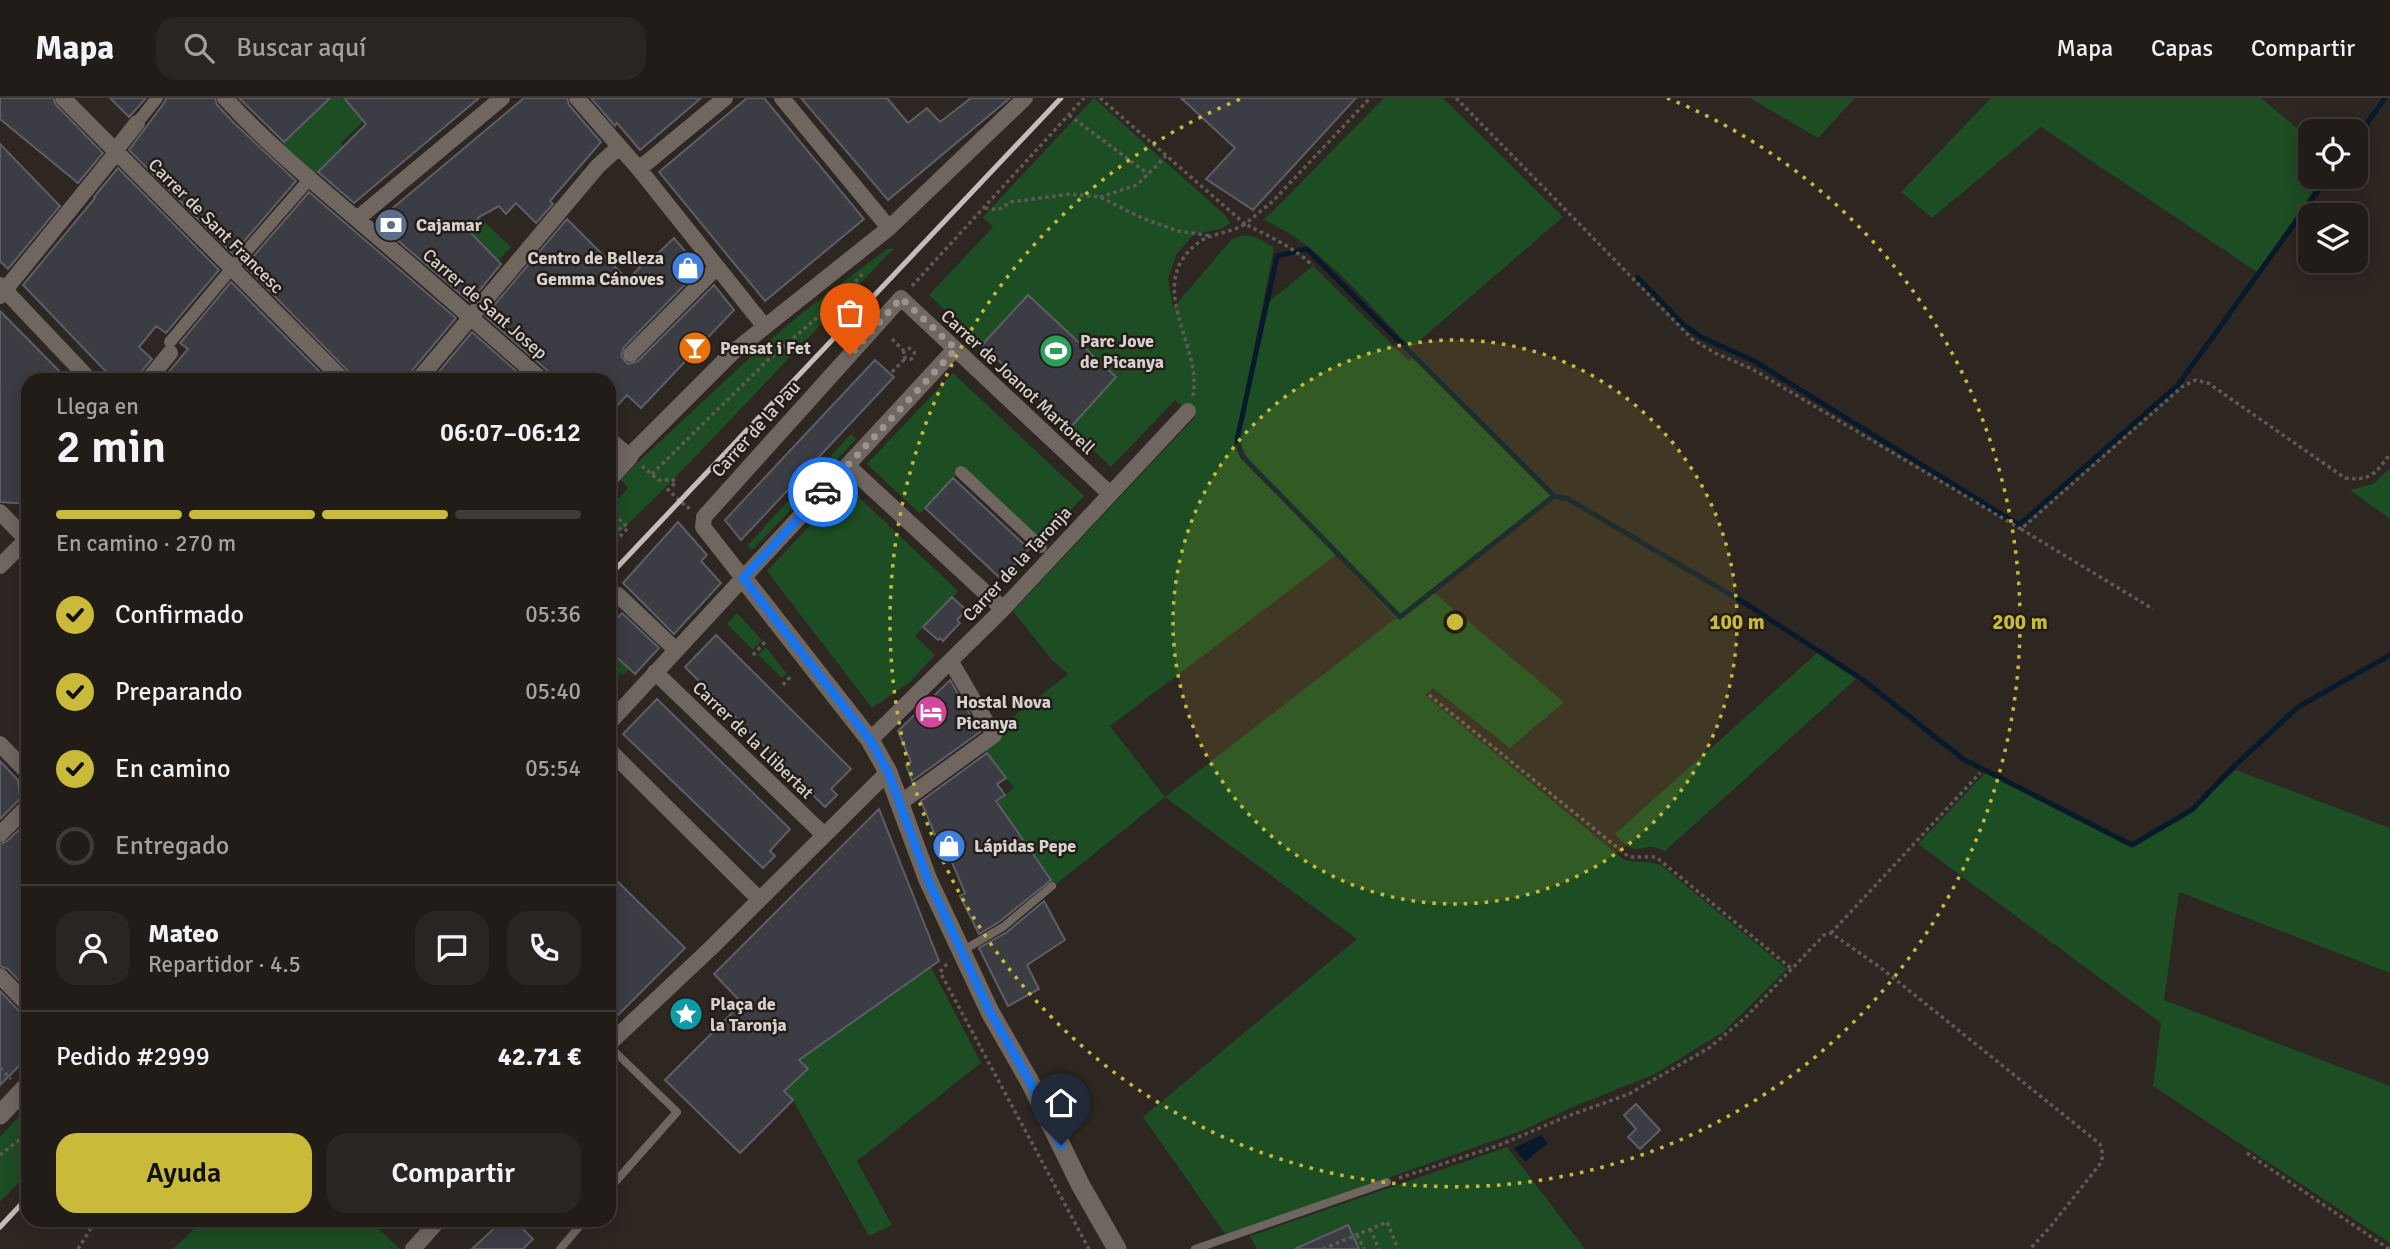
<!DOCTYPE html>
<html lang="es">
<meta charset="utf-8">
<style>
:root{--surface:#221c19;--page:#2a2522;--text:#f1f3f6;--muted:#a2a1a2;--line:#3f3a38;--accent:#caba3a}
body{margin:0;font-family:Signika,sans-serif;background:var(--page);color:var(--text);height:100vh;display:flex;flex-direction:column;font-size:26px;white-space:nowrap}
*{box-sizing:border-box;margin:0}
p{font-size:23px;color:var(--muted)}
.icon{flex:none;width:38px;height:38px;fill:none;stroke:currentColor;stroke-width:2;stroke-linecap:round;stroke-linejoin:round}
.map{position:relative;flex:1;overflow:hidden}
.drawer{position:absolute;left:21px;top:275px;width:595px;height:854px;display:flex;flex-direction:column;background:var(--surface);border-radius:21px;box-shadow:0 4px 18px #0003,0 0 0 2px var(--line)}
.drawer>*{flex:none}
.controls{position:absolute;left:2298px;top:21px;display:grid;gap:14px}
.controls a{display:grid;place-items:center;width:70px;height:70px;border-radius:14px;background:var(--surface);box-shadow:0 4px 18px #0003,0 0 0 2px var(--line);font-size:35px}
.pin{position:absolute;display:grid;place-items:center;width:60px;height:60px;color:#fff;margin:-72px -30px;border-radius:50% 50% 50% 0;rotate:-45deg;box-shadow:0 0 7px #0007}
.pin .icon{rotate:45deg}
.courier{position:absolute;display:grid;place-items:center;width:70px;height:70px;margin:-35px;border:5px solid #1a73e8;border-radius:50%;background:#fff;color:#222;box-shadow:0 2px 9px #0007}
.summary em{font-style:normal;font-weight:600}
.summary div{display:flex;flex-direction:column-reverse}
.summary{display:flex;align-items:center;justify-content:space-between;height:119px;padding:0 35px}
h1{font-size:46px;font-weight:600;line-height:52px}
.bar{display:grid;grid-template-columns:repeat(4,1fr);gap:10px 7px;align-content:center;height:84px;padding:0 35px}
.bar i{height:9px;border-radius:5px;background:var(--line)}
.bar .on{background:var(--accent)}
.bar p{grid-column:span 4}
.line{display:flex;align-items:center;gap:18px;padding:0 35px;border-top:2px solid var(--line)}
.line div{flex:1}
.round{display:grid;place-items:center;flex:none;width:74px;height:74px;border-radius:21px;background:var(--page)}
ol{padding:0 35px;list-style:none}
li{display:flex;align-items:center;gap:21px;height:77px}
li p{margin-inline-start:auto}
li .icon{padding:7px;border-radius:50%;background:var(--accent);color:#111;stroke-width:4}
li:last-child{color:var(--muted)}
li i{width:38px;height:38px;border:4px solid var(--line);border-radius:50%}
.cta{display:flex;gap:14px;margin-top:auto;padding:14px 35px}
.cta a{flex:1;height:80px;border-radius:21px;background:var(--accent);color:#111;font-size:28px;font-weight:600;line-height:80px;text-align:center}
.cta a+a{background:var(--page);color:var(--text)}
header{display:flex;align-items:center;gap:42px;box-sizing:border-box;height:98px;padding:0 35px;background:var(--surface);border-bottom:2px solid var(--line)}
header strong{font-size:33px}
nav{display:flex;gap:38px;margin-inline-start:auto;font-size:24px}
.search{width:490px;height:63px;background:var(--page);display:flex;align-items:center;gap:18px;box-sizing:border-box;padding:0 24px;border-radius:21px;color:var(--muted);font-size:26px}
.map>svg:first-child{display:block}
</style>
<header>
<strong>Mapa</strong>
<div class="search"><svg class="icon" aria-label="search" viewBox="0 0 24 24"><circle cx="10" cy="10" r="6"/><path d="M15 15l6 6"/></svg>Buscar aquí</div>
<nav><a>Mapa</a><a>Capas</a><a>Compartir</a></nav>
</header>
<div class="map">
<svg width="2390" height="1151" viewBox="0 0 2390 1151">
<rect width="100%" height="100%" fill="#2d2621"/>
<path fill="#1d4d23" fill-rule="evenodd" d="M331 0H344L364 23 341 45 344 48 313 79 280 48Z
M1094 0 1226 118 1230 125 1221 131 1194 136 1176 157 1168 181 1173 210 1231 142C1248 132 1259 140 1274 150L1234 350 1257 377 1239 343 1266 206 1313 168 1409 263 1413 260 1556 398 1432 493 1564 604 1510 650 1433 590 1425 597 1623 761C1636 766 1647 762 1661 767L1787 871 1723 934 1655 976 1575 1008 1521 1033 1226 1137 1143 1019 1357 841 1165 699 1055 787 997 704 1014 690 984 651 999 640 1000 629 1068 576 1052 562 1013 513 1195 319 1175 302 1111 369 929 197 993 129 983 119ZM1336 457 1396 520 1165 699 1110 628Z
M1384 0H1443L1563 119 1411 250C1370 208 1318 145 1264 122Z
M1750 0H1855L1818 40Z
M1991 0H2261L2310 41V79H2323L2257 174 2041 29 1932 120 1901 94Z
M479 119 511 149 498 163 468 132Z
M894 150 673 382 609 445V411L628 390 620 381 759 251 804 213 887 151Z
M953 275 1084 398 1041 444 962 371 920 416 867 366Z
M851 336 856 341 813 388 807 383Z
M2390 370V421L2350 392 2373 386Z
M847 388 958 493 915 538 935 557 910 584 872 610 767 473Z
M801 389 807 395 752 452 747 448Z
M737 515 762 542 753 552 727 526Z
M633 548 632 568 623 577 620 575 609 587V552L620 562Z
M766 549 787 576 782 580 758 557Z
M1817 555 1856 581 1665 753C1645 744 1649 752 1635 751 1627 750 1620 741 1615 736Z
M2236 672 2390 730V875L2179 794 2164 902 2390 988V1145L2153 988 2161 925 1918 746 1986 674 2132 746 2189 714Z
M931 869 981 965 857 1063 892 1127 869 1138 793 1002 784 993 808 971 799 962Z
M28 1009V1075L0 1104V1039Z
M1507 1049 1585 1151H1257L1250 1138Z
M204 1122H369L400 1151H173Z"/>
<path fill="#061a2c" d="M1541 1037 1548 1045 1525 1064 1514 1050Z"/>
<g fill="none" stroke-linecap="round" stroke-linejoin="round">
<path stroke="#061a2c" stroke-width="5" d="M2356 41 2385 0
M1638 180 1684 227 1701 239 1754 263 2019 427 2178 287 2328 79
M1554 398 1307 151 1277 158 1237 342 1242 358 1400 519 1554 398 1568 401 1743 504 1862 581 1963 661 2132 747 2193 711 2230 672 2298 609 2390 557"/>
</g>
<path fill="#3c3c44" stroke="#5e5e67" stroke-width="2" d="M0 0H53L56 7 103 55 78 85 0 21Z
M110 0H146L129 19Z
M166 0H215L217 7 235 26 296 83 233 156 129 52 164 5Z
M239 0H330L284 44Z
M344 0H479L354 105 318 74 366 26Z
M524 0H567L569 7 601 44 550 103 553 106 536 125 516 105 506 116 499 108 479 119 468 132 501 166 470 204 376 124Z
M591 0H701L640 52 617 25 615 28Z
M747 0H764L864 121 765 203 659 74Z
M801 0H887L908 25 927 10 940 24 971 0H1010L888 102Z
M1181 0H1356L1253 112 1206 81 1235 50Z
M0 46 60 108 8 171 0 163Z
M118 70 219 172 166 235 156 228 139 249 152 261 140 275 138 282H114L23 187 95 100 94 99Z
M309 94 456 220 410 275 408 282H353L350 275 245 168Z
M567 121 628 182 648 160 651 162 674 140 700 171 624 249 621 258 628 266 638 263 714 187 734 212 641 310 627 297 609 317V282H552L549 274 485 218Z
M231 184 328 282H162L188 251 180 245Z
M1028 197 1116 279 1070 330 982 247Z
M0 213 68 282H28V406L0 404Z
M472 234 515 272 526 282H432Z
M875 262 894 279 741 442 725 422Z
M953 380 1029 451 1001 481 925 410Z
M678 424 707 457 701 463 721 485 674 536 623 485Z
M952 499 966 512 957 522 960 525 958 527 943 543 940 540 938 542 923 529Z
M622 515 659 550 635 576 609 552V530Z
M716 537 851 671 831 691 837 697 825 709 685 569Z
M950 582 980 634 912 683 906 667 911 664 898 633Z
M657 601 790 731 770 753 775 758 763 770 623 636Z
M987 655 1006 680 997 686 1005 697 996 703 1051 782 999 824 979 836 960 798 965 795 949 757 945 761 921 703Z
M0 663 18 682 20 701 0 721Z
M879 711 939 863 799 962 808 971 784 993 793 1002 740 1055 665 982 742 905 714 876Z
M23 728V734L28 729V892L8 871 0 868V746L7 743Z
M609 775 685 850 609 926Z
M1044 803 1065 842 1027 867 1039 891 1008 908 979 850 1007 834Z
M0 893 20 914 28 917V959L0 987Z
M1636 1006 1660 1032 1640 1051 1628 1039 1636 1031 1624 1017Z
M503 1122H514L533 1141 523 1151H472Z
M1348 1127 1359 1151H1295Z"/>
<g fill="none" stroke-linecap="round" stroke-linejoin="round">
<path stroke="#605a56" stroke-width="3.5" stroke-dasharray="3.5 3.5" stroke-linecap="butt" d="M1100 0 1245 126 1273 103 1370 0
M1456 0 1692 241 1715 255 1752 271 2021 431 2183 288 2196 282 2208 285 2345 380C2371 383 2375 376 2390 356
M1069 17 1148 76
M1100 99 1137 87 1166 58
M985 110 998 112 1011 104 1070 96 1100 99 1144 121 1178 133 1211 138
M912 188 1084 0
M892 241 904 253
M903.5 256a5.5 5.5 0 1 1 11 0a5.5 5.5 0 1 1-11 0Z
M892 274 905 261
M1193 298C1203 246 1142 187 1199 144 1212 135 1231 135 1245 126 1268 138 1294 149 1313 168
M642 368 658 382H673L676 384 668 392 688 410 690 407
M652 376 768 262 841 199 863 175
M609 411 628 430 609 450
M2021 431 2153 511
M609 442 624 426
M753 557 766 543
M783 587 792 577
M1429 597 1629 759H1656L1792 871
M1831 835 1980 675
M947 866 940 874 1089 1151
M0 970 11 981
M2247 1055 2389 1151
M0 1057 28 1035
M1399 1080 1497 1048 1568 1018 1629 996 1709 950 1746 919 1824 837 1831 835 1881 870 2100 1046 2103 1057 2100 1066 2051 1128 2030 1151
M1370 1131 1379 1151
M1357 1137 1364 1151
M78 1151 96 1122
M1323 1151 1387 1124 1398 1151"/>
<path stroke="#6f6660" stroke-width="8" d="M962 853 1003 829 1052 788
M609 948 677 1014 609 1091
M560 1151 585 1122
M1195 1151 1387 1084"/>
<path stroke="#6f6660" stroke-width="12" d="M137 25 157 0
M237 164 306 85
M170 244 227 176
M961 374 1041 449"/>
<path stroke="#6f6660" stroke-width="16" d="M63 0 343 282
M225 0C272 52 327 95 380 141 435 187 488 235 542 282
M577 0 639 71 765 229
M782 0 889 130
M115 53 137 25
M639 71 725 0
M357 121 502 0
M0 187 90 282
M0 198 116 55
M631 256 717 169
M148 282 170 255
M418 282 598 68 619 49
M609 341 629 358 732 255 889 130 1025 0
M848 368 1003 511
M0 414 28 443
M0 468 28 440
M743 480 703 429 704 419 901 200 1109 395
M618 497 676 552
M655 574 824 737
M609 625 955 251
M870 642 1003 511 1188 313
M0 646 28 675
M609 652 759 801
M900 705 994 637 951 564
M0 736 28 708
M0 878 28 907
M609 946 712 849 888 674
M413 1151 439 1122"/>
<path stroke="#6f6660" stroke-width="19" d="M609 380 629 358
M743 480 870 642 888 674 928 782 990 914 1030 984 1081 1088 1117 1151
M0 1017 28 987"/>
<path stroke="#c4bebb" stroke-width="5" d="M609 478 1061 0
M0 1129 28 1099"/>
</g>
<g fill="none" stroke-linecap="round" stroke-linejoin="round">
<path stroke="#9b9591" stroke-width="7" stroke-dasharray="0 12.6" d="M823 394 956 251 901 200 850 257"/>
<path stroke="#1a73e8" stroke-width="9" d="M823 394 743 480 870 642 888 674 928 782 990 914 1030 984 1061 1047"/>
</g>
<circle cx="1455" cy="524" r="282" fill="#caba3a" fill-opacity=".12"/>
<g fill="none" stroke="#caba3a" stroke-width="3.5" stroke-dasharray="3.5 7">
<circle cx="1455" cy="524" r="282"/>
<path d="M1667 0A565 565 0 1 1 1243 0"/>
</g>
<defs>
<symbol id="bank-disc" viewBox="-11 -11 22 22"><circle r="9.5" fill="#5c6f8a" stroke="#241d17"/><path d="M-6-4H6V4H-6ZM0-2.3a2.3 2.3 0 1 0 0 4.6a2.3 2.3 0 1 0 0-4.6Z" fill="#fff"/></symbol>
<symbol id="shop-disc" viewBox="-11 -11 22 22"><circle r="9.5" fill="#3f7fe0" stroke="#241d17"/><path d="M-5-2.5h2.3a2.7 3.5 0 0 1 5.4 0H5L5.5 6h-11ZM-1.5-2.5h3a1.5 2.3 0 0 0-3 0Z" fill="#fff"/></symbol>
<symbol id="bar-disc" viewBox="-11 -11 22 22"><circle r="9.5" fill="#e8710a" stroke="#241d17"/><path d="M-6-5H6L.8 .8V4.5H3.5V6h-7V4.5H-.8V.8Z" fill="#fff"/></symbol>
<symbol id="stadium-disc" viewBox="-11 -11 22 22"><circle r="9.5" fill="#2e9e5b" stroke="#241d17"/><path d="M0-5a6.5 5 0 1 0 0 10a6.5 5 0 1 0 0-10ZM-3.5-1.8h7v3.6h-7Z" fill="#fff"/></symbol>
<symbol id="hotel-disc" viewBox="-11 -11 22 22"><circle r="9.5" fill="#d1479c" stroke="#241d17"/><path d="M-6-4.5h1.5V1H6V5H4.5V3h-9V5H-6ZM-4 0a1.8 1.8 0 1 1 3.6 0ZM.5 0V-2.5h3Q6-2.5 6 0Z" fill="#fff"/></symbol>
<symbol id="sight-disc" viewBox="-11 -11 22 22"><circle r="9.5" fill="#0f9aa8" stroke="#241d17"/><path d="M0-6L1.8-2.2L6-1.7L2.9 1.2L3.7 5.4L0 3.3L-3.7 5.4L-2.9 1.2L-6-1.7L-1.8-2.2Z" fill="#fff"/></symbol>
</defs>
<g fill-rule="evenodd">
<use href="#bank-disc" x="372" y="108" width="38" height="38"/>
<use href="#shop-disc" x="669" y="151" width="38" height="38"/>
<use href="#bar-disc" x="676" y="231" width="38" height="38"/>
<use href="#stadium-disc" x="1037" y="234" width="38" height="38"/>
<use href="#hotel-disc" x="912" y="595" width="38" height="38"/>
<use href="#shop-disc" x="930" y="729" width="38" height="38"/>
<use href="#sight-disc" x="667" y="897" width="38" height="38"/>
</g>
<g text-anchor="middle" stroke-width="5" stroke-linejoin="round" paint-order="stroke">
<g font-size="18" font-weight="bold" fill="#d6d1ce" stroke="#241d17" text-anchor="start">
<text x="416" y="133">Cajamar</text>
<text x="664" y="166" text-anchor="end">Centro de Belleza<tspan x="664" dy="21">Gemma Cánoves</tspan></text>
<text x="1080" y="249">Parc Jove<tspan x="1080" dy="21">de Picanya</tspan></text>
<text x="720" y="256">Pensat i Fet</text>
<text x="956" y="610">Hostal Nova<tspan x="956" dy="21">Picanya</tspan></text>
<text x="974" y="754">Lápidas Pepe</text>
<text x="710" y="912">Plaça de<tspan x="710" dy="21">la Taronja</tspan></text>
</g>
<g font-size="18" fill="#d6d1ce" stroke="#241d17">
<text transform="translate(216 128) rotate(45)" y="6">Carrer de Sant Francesc</text>
<text transform="translate(485 206) rotate(41)" y="6">Carrer de Sant Josep</text>
<text transform="translate(1018 284) rotate(43)" y="6">Carrer de Joanot Martorell</text>
<text transform="translate(756 331) rotate(-48)" y="6">Carrer de la Pau</text>
<text transform="translate(1017 466) rotate(-47)" y="6">Carrer de la Taronja</text>
<text transform="translate(753 642) rotate(44)" y="6">Carrer de la Llibertat</text>
</g>
</g>
<circle cx="1455" cy="524" r="10" fill="#caba3a" stroke="#241d17" stroke-width="3.5"/>
<g font-size="21" text-anchor="middle" font-weight="bold" fill="#caba3a" stroke="#241d17" stroke-width="5" stroke-linejoin="round" paint-order="stroke">
<text x="1737" y="531">100 m</text>
<text x="2020" y="531">200 m</text>
</g>
</svg>
<div class="controls">
<a><svg class="icon" aria-label="locate" viewBox="0 0 24 24"><circle cx="12" cy="12" r="6"/><path d="M12 2v4M12 18v4M2 12h4M18 12h4"/></svg></a>
<a><svg class="icon" aria-label="layers" viewBox="0 0 24 24"><path d="M12 4l9 5-9 5-9-5zM3 14l9 5 9-5"/></svg></a>
</div>
<div class="pin" style="left:850px;top:257px;background:#ea580c"><svg class="icon" aria-label="bag" viewBox="0 0 24 24"><path d="M5 8h14l-1 12H6zM9 8a3 3 0 0 1 6 0"/></svg></div>
<div class="pin" style="left:1061px;top:1047px;background:#1f2937"><svg class="icon" aria-label="home" viewBox="0 0 24 24"><path d="M3 11l9-7 9 7M6 9v11h12V9"/></svg></div>
<div class="courier" style="left:823px;top:394px"><svg class="icon" aria-label="car" viewBox="0 0 24 24"><path d="M5 17H2v-5l4-1 3-4h7l3 4 3 1v5h-3M9 17h6M6 11h13"/><circle cx="7" cy="17" r="2"/><circle cx="17" cy="17" r="2"/></svg></div>
<section class="drawer">
<div class="summary"><div><h1>2 min</h1><p>Llega en</p></div><em>06:07–06:12</em></div>
<div class="bar"><i class="on"></i><i class="on"></i><i class="on"></i><i></i><p>En camino · 270 m</p></div>
<ol>
<li><svg class="icon" aria-label="check" viewBox="0 0 24 24"><path d="M5 12l5 5 9-10"/></svg>Confirmado<p>05:36</p></li>
<li><svg class="icon" aria-label="check" viewBox="0 0 24 24"><path d="M5 12l5 5 9-10"/></svg>Preparando<p>05:40</p></li>
<li><svg class="icon" aria-label="check" viewBox="0 0 24 24"><path d="M5 12l5 5 9-10"/></svg>En camino<p>05:54</p></li>
<li><i></i>Entregado</li>
</ol>
<div class="line" style="height:126px"><a class="round"><svg class="icon" aria-label="person" viewBox="0 0 24 24"><circle cx="12" cy="8" r="4"/><path d="M4 21q1-7 8-7t8 7"/></svg></a><div><b>Mateo</b><p>Repartidor · 4.5</p></div><a class="round"><svg class="icon" aria-label="chat" viewBox="0 0 24 24"><path d="M4 5h16v11H9l-5 4z"/></svg></a><a class="round"><svg class="icon" aria-label="phone" viewBox="0 0 24 24"><path d="M5 4h4l2 5-3 2q2 4 5 5l2-3 5 2v4C11 20 4 13 5 4z"/></svg></a></div>
<div class="line" style="height:91px"><div>Pedido #2999</div><b>42.71 €</b></div>
<div class="cta"><a>Ayuda</a><a>Compartir</a></div>
</section>
</div>
